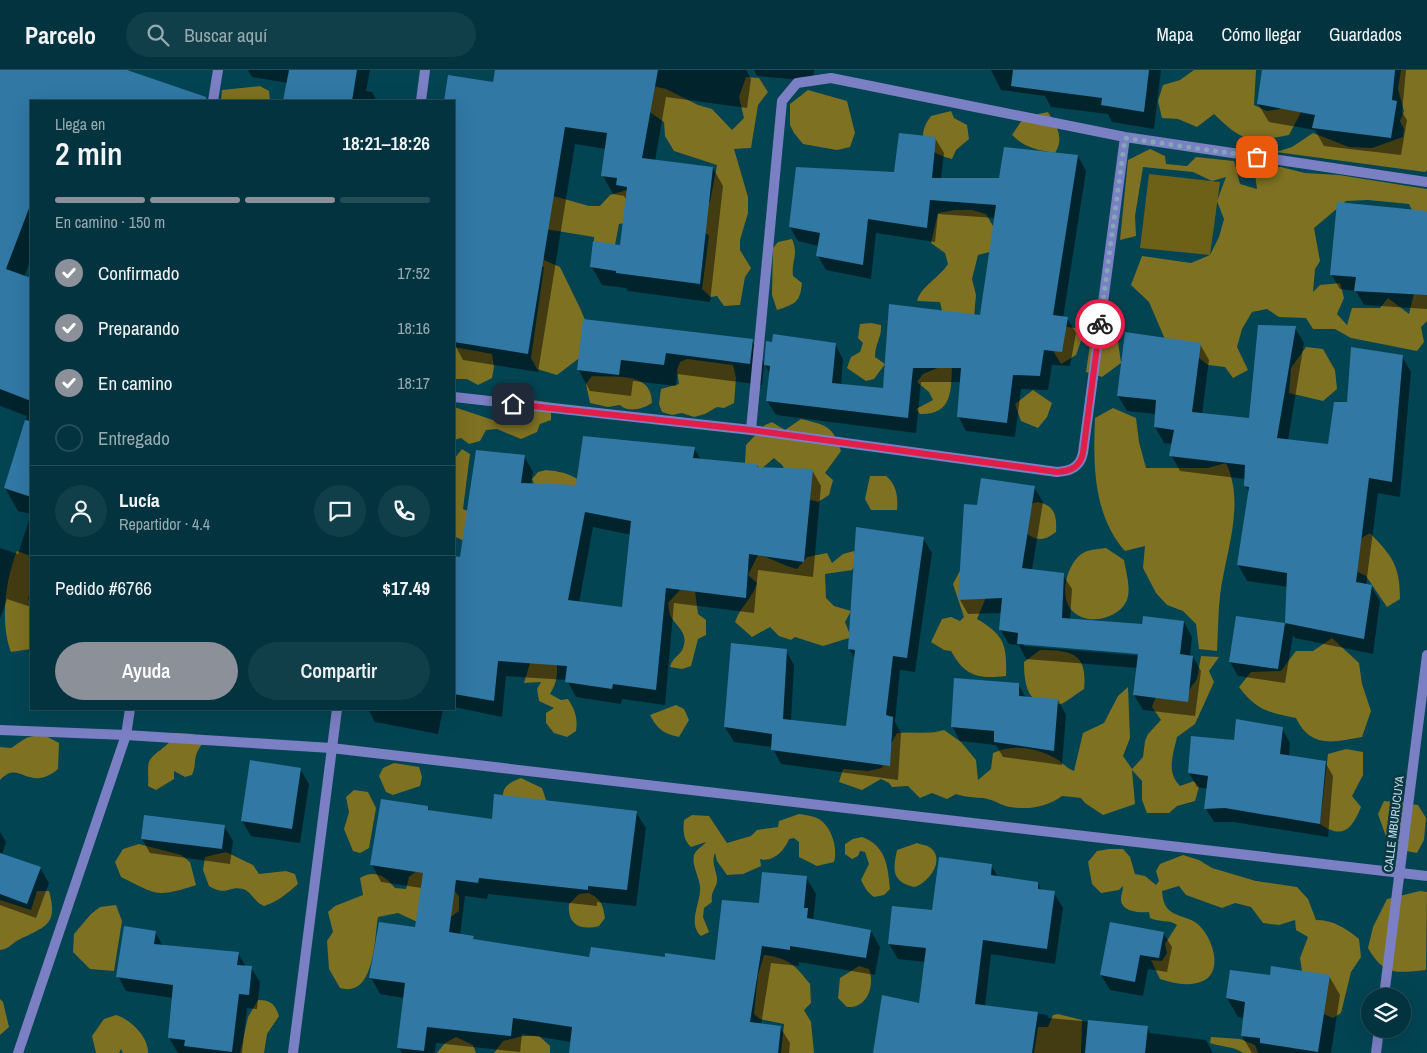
<!DOCTYPE html>
<html lang="es">
<meta charset="utf-8">
<style>
:root{--surface:#02333e;--page:#103f49;--text:#f1f3f6;--muted:#96aab0;--line:#234e58;--accent:#8c9099}
body{margin:0;font-family:"Archivo Narrow",sans-serif;background:var(--page);color:var(--text);height:100vh;display:flex;flex-direction:column;font-size:19px;white-space:nowrap}
*{box-sizing:border-box;margin:0}
p{font-size:16px;color:var(--muted)}
.icon{flex:none;width:28px;height:28px;fill:none;stroke:currentColor;stroke-width:2;stroke-linecap:round;stroke-linejoin:round}
.map{position:relative;flex:1;overflow:hidden}
.details{position:absolute;left:30px;top:30px;width:425px;height:610px;display:flex;flex-direction:column;background:var(--surface);border-radius:0px;box-shadow:0 5px 20px #0002,0 0 0 1px var(--line)}
.details>*{flex:none}
.controls{position:absolute;left:1361px;top:918px;display:grid;gap:10px}
.controls a{display:grid;place-items:center;width:50px;height:50px;border-radius:50%;background:var(--surface);box-shadow:0 5px 20px #0002,0 0 0 1px var(--line);font-size:25px}
.pin{position:absolute;display:grid;place-items:center;width:42px;height:42px;color:#fff;margin:-21px;border-radius:10px;box-shadow:0 2px 8px #0006}
.courier{position:absolute;display:grid;place-items:center;width:50px;height:50px;margin:-25px;border:4px solid #e11d48;border-radius:50%;background:#fff;color:#222;box-shadow:0 1px 6px #0007}
.summary em{font-style:normal;font-weight:600}
.summary div{display:flex;flex-direction:column-reverse}
.summary{display:flex;align-items:center;justify-content:space-between;height:85px;padding:0 25px}
h1{font-size:32px;font-weight:600;line-height:38px}
.bar{display:grid;grid-template-columns:repeat(4,1fr);gap:8px 5px;align-content:center;height:60px;padding:0 25px}
.bar i{height:6px;border-radius:4px;background:var(--line)}
.bar .active{background:var(--accent)}
.bar p{grid-column:span 4}
.line{display:flex;align-items:center;gap:12px;padding:0 25px;border-top:1px solid var(--line)}
.line div{flex:1}
.round{display:grid;place-items:center;flex:none;width:52px;height:52px;border-radius:26px;background:var(--page)}
ol{padding:0 25px;list-style:none}
li{display:flex;align-items:center;gap:15px;height:55px}
li p{margin-inline-start:auto}
li .icon{padding:5px;border-radius:50%;background:var(--accent);color:#fff;stroke-width:4}
li:last-child{color:var(--muted)}
li i{width:28px;height:28px;border:2px solid var(--line);border-radius:50%}
.action{display:flex;gap:10px;margin-top:auto;padding:10px 25px}
.action a{flex:1;height:58px;border-radius:30px;background:var(--accent);color:#fff;font-size:20px;font-weight:600;line-height:58px;text-align:center}
.action a+a{background:var(--page);color:var(--text)}
header{display:flex;align-items:center;gap:30px;box-sizing:border-box;height:70px;padding:0 25px;background:var(--surface);border-bottom:1px solid var(--line)}
header strong{font-size:24px}
nav{display:flex;gap:28px;margin-inline-start:auto;font-size:18px}
.search{width:350px;height:45px;background:var(--page);display:flex;align-items:center;gap:12px;box-sizing:border-box;padding:0 18px;border-radius:28px;color:var(--muted);font-size:19px}
.map>svg:first-child{display:block}
</style>
<header>
<strong>Parcelo</strong>
<div class="search"><svg class="icon" aria-label="search" viewBox="0 0 24 24"><circle cx="10" cy="10" r="6"/><path d="M15 15l6 6"/></svg>Buscar aquí</div>
<nav><a>Mapa</a><a>Cómo llegar</a><a>Guardados</a></nav>
</header>
<div class="map">
<svg width="1427" height="983" viewBox="0 0 1427 983">
<rect width="100%" height="100%" fill="#034453"/>
<path fill="#6c6117" d="M1149 104 1220 112 1210 185 1140 178Z"/>
<path fill="#7e7122" d="M1194 0H1256L1254 35 1267 41 1280 39 1287 10 1310 15 1300 44 1289 65C1249 73 1243 72 1214 44L1197 57 1178 49 1162 48 1158 31 1163 15 1180 10Z
M1401 0H1427V100L1425 102 1276 82 1292 77 1313 63 1349 77 1372 78 1403 67 1404 59 1400 51 1404 41 1398 19Z
M746 7 759 8 768 22 758 35 751 78 734 79 748 127V143L740 170V180L751 198 745 207 740 235 724 236 717 226 711 227 702 219 709 166 707 164 640 150 619 154 613 185 594 181V167L545 159 542 173 544 190 560 197 579 236 589 259 586 283 557 305 537 299 531 288 544 197 516 192 550 125 589 136H600L610 125 627 120 710 132 717 95 674 81 665 66 664 52 651 43 643 32 653 16 666 19 698 35 712 39 732 60 744 48 739 27Z
M260 16 269 21 270 31H221L222 20Z
M808 20 847 31 855 63 850 77 837 80 803 74 794 63 790 55V34Z
M951 41 954 48 967 55 969 69 956 80 952 89C928 83 913 70 931 46Z
M1048 42C1056 56 1065 67 1055 83 1038 80 1025 78 1012 65L1024 47Z
M1150 79 1165 86 1166 94 1187 96 1196 87 1234 91 1240 114 1257 119 1254 97H1281L1305 103 1339 105 1427 119V157L1417 150 1409 134 1368 130 1346 131 1314 158 1320 191 1315 199 1313 222 1320 215 1340 213 1344 228 1337 244 1347 255 1352 238H1380L1388 228 1409 244 1414 223 1427 214V251L1421 257 1424 272 1417 281 1351 268 1335 259H1313L1306 248 1279 247 1267 239 1252 242 1242 259 1237 277 1248 300 1233 308 1225 297 1208 295 1199 288 1183 293 1173 288 1149 232 1131 215 1142 186 1191 193 1210 185 1219 167 1224 149 1217 131 1226 107 1212 111 1193 102 1143 97 1135 146 1136 166 1120 170 1128 90Z
M955 140H972L986 144 1000 168 997 180 978 185 972 209 976 225 974 247 942 241 940 232 917 231C921 216 939 208 948 194L945 183 931 173 938 143Z
M792 169C799 184 791 192 793 206L802 213C800 233 795 234 777 240L772 225 773 178 778 172Z
M1110 244 1115 251 1121 293 1102 307 1086 302 1093 254Z
M871 253 881 255C882 267 875 274 875 287L885 294 874 309 866 311 847 298 851 287 860 282 863 273 858 268 860 254Z
M1058 256 1076 258 1082 268 1076 285 1061 294 1049 274Z
M454 277 492 284 494 297 492 308 478 315 467 309H454Z
M1306 277 1323 279 1335 300 1337 319 1323 331 1289 323 1291 298Z
M687 289 733 295 736 308 734 333 724 338 717 337 705 344 694 347 682 343 672 345 662 342 659 334 661 319 679 314 677 300 680 292Z
M940 297H952C951 322 952 345 920 344L916 339 933 330 929 322 917 312 923 304Z
M592 306C616 308 652 301 652 333 643 339 628 343 620 335L608 337 590 333 586 314Z
M1033 320 1052 333 1047 347 1038 358 1021 351 1015 334Z
M493 322H505L528 329 551 333V350L540 354 537 362 521 369 497 359 486 360 480 371 469 374 461 368 454 370V337L493 350Z
M1113 338 1136 348 1139 372 1146 398H1208L1226 393C1246 435 1225 483 1220 526 1218 544 1218 563 1217 581L1199 579 1196 554 1183 541 1167 535 1156 523 1143 498 1145 476 1125 481C1093 445 1093 394 1095 348Z
M801 349C825 355 833 355 841 381L825 403 833 410 829 425 818 432 803 428 782 395 774 388 761 399 745 393 746 375 765 355 772 352 785 360Z
M462 379 470 384 463 439 483 447 484 473 462 470 454 466V389Z
M546 400C565 402 578 405 590 422L536 419 532 409 538 402Z
M870 406H886C897 415 898 427 897 440H871L865 429Z
M1037 432C1055 435 1057 446 1056 462 1045 470 1039 472 1027 464L1031 434Z
M1370 463C1392 486 1400 495 1400 529L1387 537 1366 506 1346 496 1349 476Z
M1106 478 1124 490C1126 502 1132 521 1126 532 1117 550 1083 557 1070 538 1059 523 1068 492 1083 483 1089 479 1100 479 1106 478Z
M17 481 31 486V517L28 529 31 531V579L11 582C0 554 5 510 17 481Z
M854 481 857 491 852 500 825 504 826 528 834 536 851 541 845 552 849 562V568L823 576 795 567 791 570 779 566 770 557 752 567 735 552C740 537 752 529 757 513L748 505 758 485C773 488 781 495 797 499L807 487 827 483 832 493 843 484Z
M962 497 987 525 977 549C1005 565 1007 576 1006 606 977 609 965 606 951 581L944 580 931 572 942 549 951 547 960 551 964 547 953 514Z
M680 520 695 521 698 544 706 550V565L698 569 691 596 682 599 670 597C673 586 680 586 683 578 689 562 676 557 670 545 669 542 669 537 668 533Z
M1332 568 1359 593 1362 614 1371 641 1362 667C1334 672 1311 679 1296 648 1269 643 1256 640 1239 617L1251 602 1281 601 1296 581H1313Z
M534 580 556 587C558 602 558 611 550 624L561 630 568 629C575 640 578 648 576 661L567 667 554 663 546 653V643L554 638 539 631 537 619 541 612 524 613Z
M1040 580C1071 580 1088 583 1084 619 1079 622 1065 633 1061 634 1028 640 1024 616 1024 592Z
M1201 586 1219 587 1209 601 1214 612 1195 654 1177 667C1173 685 1166 702 1180 716L1194 711 1199 717 1195 731 1177 736 1169 743H1147L1142 730V711L1132 700 1135 734 1103 745 1085 733 1081 728 1062 726C1047 737 1028 740 1010 737 1003 736 997 732 991 730 979 726 970 729 956 724L947 729 932 723 920 728 908 716 892 717 889 713 881 709 862 720 839 712 843 699 868 701 882 698 887 681 897 663C913 661 929 665 944 660L961 672 976 690 978 710 991 699 993 683C1013 674 1035 677 1055 688 1062 692 1066 698 1074 701L1083 663 1104 653 1118 626 1128 617 1130 668 1123 686 1132 699 1143 687 1145 671 1148 664 1161 650 1152 637 1157 624 1185 626 1197 609Z
M676 635 684 639 689 650 679 667C664 664 657 659 650 645Z
M175 663 193 664 203 673C191 688 198 691 192 705L185 707 174 701V709L156 720 148 716C149 709 147 698 149 692 155 680 168 679 175 663Z
M42 664 59 673 58 699C28 724 20 688 0 710V677L11 678 26 668Z
M1346 679 1363 682V705L1352 726 1361 737C1352 759 1343 770 1320 754L1328 684Z
M394 693 419 697 422 707 420 716 393 725 386 722 379 706 383 698Z
M521 708 542 718 548 736 503 728C502 716 511 712 521 708Z
M354 720 368 722 376 738 369 778 360 783 353 781 344 759 349 742 346 727Z
M1384 731 1418 735 1426 748 1424 770 1417 783 1390 778 1378 744Z
M799 744C806 745 813 746 819 749 832 757 838 779 834 792L817 796 799 787V772L794 768 789 769C785 780 773 793 760 789L761 796 743 804 727 805 717 791 715 783C711 792 716 799 717 808 718 818 710 820 712 832L704 838 703 847 709 862 701 866C688 854 699 836 700 821 702 810 689 793 695 783 697 779 703 776 706 772L691 777C683 770 683 760 684 750L692 745 709 746 727 773 751 766 757 760 778 757 779 751Z
M862 767C886 775 888 797 890 819L884 825 874 827C867 822 865 818 861 810L869 794 865 782 860 781 858 786 852 789 845 784V774L853 769Z
M917 773C922 775 928 775 932 779 945 792 927 814 914 817 891 811 893 800 897 780Z
M139 774 181 785 190 792 196 815C156 828 158 825 121 807L115 792 123 779Z
M1109 779H1123L1130 787 1135 804 1145 806 1156 815 1159 811 1156 801 1160 794 1183 785 1199 790 1212 798 1256 811 1297 817 1308 829 1316 850C1333 850 1346 858 1359 869L1361 887 1351 902 1341 943 1333 948 1319 942 1302 901 1300 888 1308 867 1296 860 1295 850 1279 855 1263 853 1251 837 1235 833 1222 838 1186 825 1179 816 1162 821C1163 828 1163 833 1168 839 1174 846 1187 847 1195 852 1213 864 1227 907 1197 913 1184 916 1173 913 1160 909L1151 890 1162 891 1167 883 1165 874 1177 855C1169 849 1160 853 1150 848L1149 842C1140 843 1121 842 1121 829 1121 824 1123 821 1123 816L1119 820 1101 823 1092 814 1088 792 1097 781Z
M226 782 253 795 259 804 286 801 295 804 298 814C288 823 277 832 264 836 255 833 252 822 243 819 229 815 227 827 209 816L203 800 205 787Z
M418 800 442 802 459 827V841L448 849 426 856 398 843 378 847C374 870 375 928 340 918L329 899 327 871 333 862 328 842 335 836 363 825 360 808C374 799 386 806 395 818L406 819 409 807Z
M37 821H49C58 854 47 856 20 869 12 873 9 879 0 880V830L31 840Z
M1420 821 1427 822 1426 900C1396 903 1384 906 1368 878L1373 857 1387 829Z
M588 823C601 828 603 835 605 848L599 856C580 861 567 854 569 834L579 824Z
M116 835 122 851 114 901 90 899 73 882 74 864 91 844 100 837Z
M764 885C789 888 795 895 810 914L811 933 804 940 811 952 814 983H781L784 954 760 949 754 944 758 905Z
M859 896 869 899C875 914 868 939 847 937L838 928 840 908Z
M0 929 3 932 9 957 0 965Z
M258 930C271 930 275 934 279 946L267 964 264 983H240L248 947Z
M1058 944 1082 950 1081 983H1034L1038 957H1048L1053 945Z
M116 945C130 949 149 967 148 983H123L121 979 119 983H96L92 966 104 949Z
M523 966H539L550 976V983H494L503 971Z
M456 967 473 975 476 983H437L445 973Z
M1211 967 1240 969 1255 975 1258 983H1243C1234 976 1220 977 1210 973Z"/>
<path fill="#0007" fill-rule="evenodd" d="M0 0H123L178 19 186 31H31V188L24 207 31 209V537L7 529 0 549V478L18 484 31 444 18 441 5 418 27 346 0 336Z
M248 0H370L366 21 372 22 377 31H285L288 13 252 7Z
M497 0H746L751 9 747 38 666 27 655 91 713 98 723 116 710 232 628 221 626 218 602 215 591 196 621 177 627 131 624 126 613 124 603 106 606 79 575 74 538 302 463 290 454 273V96L456 83H454V31H445L449 7 494 13Z
M754 0H814L813 11 757 6Z
M991 0H1161L1154 59 1112 52 1108 44 1051 37 1045 26 1001 20Z
M1263 0H1406L1402 42 1407 50 1401 85 1324 76 1315 60 1269 52 1258 34Z
M935 68 944 83 941 109H1000L1078 86 1086 101 1063 248H1067L1076 263 1070 296 1052 295 1048 320 1021 319 1015 367 966 361 958 346 961 312H921L916 363 776 345 767 331 770 304 764 293 762 315 677 304 676 316 633 311 631 326 590 321 578 299 584 250 752 271 765 294 835 274 843 289 841 315 884 319 981 247 995 148 938 144 935 172 876 163 871 209 826 200 818 186 819 176 798 171 790 157 895 104Z
M1427 143V239L1364 235 1356 221 1340 219 1331 204Z
M1295 258 1304 273 1288 370 1329 376 1348 333 1402 286 1411 302 1400 427 1378 423 1366 515 1371 516 1380 531 1373 584 1295 568 1293 565 1285 613 1238 606 1230 592 1237 547 1286 555 1288 517 1247 511 1238 495 1250 424 1245 415V409L1180 401 1171 385 1173 374 1164 373 1155 357 1156 344 1127 341 1118 326 1200 274 1209 290 1202 344 1251 350Z
M694 378 701 390 757 395 759 398 812 400 821 416 813 507 758 500 754 543 674 533 665 635 622 629 621 634 576 627 567 610 506 606 502 647 454 637V487L461 488 524 386 533 402 531 415 577 416ZM593 457 631 465 623 538 579 533Z
M1034 417 1043 432 1032 500 1063 505 1072 519 1070 550 1143 555 1184 552 1192 567 1190 586 1193 587 1201 601 1195 646 1143 640 1134 625 1138 598 1026 589 1019 575 1009 574 1000 559 1002 543 968 544 960 530 979 436ZM1024 574 1144 583V586L1024 576Z
M923 468 932 483 915 602 900 600 895 652 901 663 898 710 781 694 772 677 734 672 725 657 786 581 794 595 791 651 847 657 855 589 849 578Z
M1018 614 1026 628 1058 630 1066 645 1062 695 1003 687 996 675 960 671 952 656Z
M368 639H443L438 664 375 652Z
M1282 658 1290 673 1289 687 1325 692 1333 706 1328 767 1233 752H1214L1206 739 1208 719 1197 717 1189 703 1235 671Z
M300 699 309 714 300 773 251 766 242 751Z
M428 737 430 741 493 750 636 742 646 758 636 836 597 832V836L488 824 487 829 465 826 460 865 473 868 475 871 590 888H666L716 891 760 835 806 807 816 824 813 851 871 861 880 877 875 905 799 892V896L771 893 761 955 780 957 790 973 789 983H570L571 972 522 964 520 982 436 973 435 983H402L399 978 404 928 380 924 371 908 416 859 422 818 381 812 372 795Z
M224 756 233 771 230 794 150 783 142 769Z
M0 762 6 772 2 785 40 798 49 813 36 848 0 835Z
M991 795 998 807 1038 813 1042 821 1054 823 1063 838 1055 894 991 884 985 936 1047 945 1049 948 1147 957 1150 963 1206 970 1213 983H874L920 934 926 892 898 889 889 874Z
M155 862 163 876 238 883 246 897 251 898 260 912 257 939 247 938 242 983H178L169 968 173 928 126 921 118 906Z
M1163 863 1172 877 1167 902 1148 899 1143 926 1110 920 1101 905Z
M1329 906 1340 925 1331 983H1252L1242 966 1244 948 1238 947 1227 928 1271 907Z"/>
<path fill="#3178a5" fill-rule="evenodd" d="M0 0H127L206 27V31H31V133L6 199 31 208V331L0 319Z
M289 0H357L352 31H283Z
M495 0H658L642 88 713 97 700 214 616 203V201L590 197 593 171 620 175 627 117 616 115 617 108 601 106 607 63 565 57 528 284 454 272V31H444L448 5 493 12Z
M1013 0H1149L1144 42 1101 35 1102 28 1011 16Z
M1262 0H1395L1392 30 1397 31 1391 68 1312 58 1315 45 1257 34Z
M899 63 936 67 932 108H999L1004 77 1078 85 1053 245 1068 247 1062 282 1044 280 1040 306 1013 305 1007 353 957 347 961 298H913L908 348 766 331 770 296 764 295 766 271 772 272 773 264 836 273 832 313 883 318 889 234 980 245 996 135 930 130 927 158 868 149 863 195 816 186 820 163 789 157 796 97 894 102Z
M1337 132 1427 141V225L1354 221 1356 207 1330 205Z
M583 249 753 269 750 294 666 283 664 295 621 290 619 305 577 300Z
M1258 255 1296 256 1277 368 1328 374 1334 332H1347L1351 277 1403 285 1392 412 1369 408 1356 512 1372 515 1364 569 1285 553 1287 503 1237 495 1249 417 1244 416 1245 395 1169 386 1174 360 1154 357 1156 330 1117 326 1125 262 1201 273 1192 342 1249 348Z
M25 350 31 351V427L4 418Z
M583 366 695 377 693 388 757 394V397L813 399 804 492 749 484 746 528 666 518 656 620 613 614 612 619 565 612 567 596 498 591 494 631 454 624V486L460 487 476 380 525 385 521 413 576 415ZM585 442 631 451 622 537 568 530Z
M981 408 1035 416 1022 498 1064 503 1062 548 1142 554 1143 546 1184 551 1180 584 1193 586 1188 632 1133 625 1138 584 1017 574 1018 563 999 560 1002 528 958 530 964 434 977 435Z
M856 457 924 467 907 588 893 586 886 645 893 647 890 696 771 680 772 664 724 657 731 573 787 579 783 649 846 656 855 580 848 579Z
M1236 546 1285 553 1278 599 1229 592Z
M954 608 1019 613V626L1058 629 1054 681 994 672V661L951 657Z
M1236 649 1283 657 1280 684 1326 691 1320 754 1225 738 1204 739 1208 706 1188 703 1191 666 1234 670Z
M250 690 301 698 292 759 241 751Z
M494 724 637 741 627 820 588 816V820L479 808 478 813 456 810 449 862 474 866 473 869 589 887 591 877 665 887V883L715 890 722 830 759 833 762 802 807 806 804 838H808L807 848 871 860 866 888 790 876V880L762 876 750 952 781 956 778 983H569L572 957 513 948 511 966 427 957 424 981 397 978 405 913 369 908 379 852 415 857 423 803 370 795 381 729 428 736V740L492 749Z
M144 745 225 755 222 779 141 769Z
M0 783 41 797 27 834 0 824Z
M939 787 992 794 991 805 1038 812V819L1055 821 1047 879 983 870 975 934 1038 942 1032 983H873L882 925 919 933 926 878 888 874 892 836 932 840Z
M1110 852 1164 862 1159 888 1140 885 1135 912 1100 905Z
M124 856 156 861 154 874 239 882 237 895 252 896 249 925 239 924 232 982 184 976 185 970 168 968 173 915 116 907Z
M1271 896 1330 905 1318 982 1260 973V968L1241 966 1245 932 1226 928 1230 900 1270 905Z
M1088 950 1148 956 1145 983H1085Z"/>
<g fill="none" stroke-linecap="round" stroke-linejoin="round">
<path stroke="#7b7fc3" stroke-width="10" d="M213 31 218 0
M421 31 425 0
M454 327 751 360 1057 402C1071 401 1080 397 1083 383L1125 67
M751 360 782 31 797 13 831 8 1125 67 1427 112
M0 660 126 665 331 678 1427 806
M1384 926 1427 585
M18 983 126 665 130 639
M293 983 337 639
M1376 983 1379 959"/>
</g>
<g fill="none" stroke-linecap="round" stroke-linejoin="round">
<path stroke="#80a9b4" stroke-width="5" stroke-dasharray="0 9" d="M1100 254 1125 68 1257 87"/>
<path stroke="#e11d48" stroke-width="6" d="M513 334 751 360 1057 402C1071 401 1080 397 1083 383L1100 254"/>
</g>
<g text-anchor="middle" stroke-width="5" stroke-linejoin="round" paint-order="stroke">
<g font-size="12" fill="#c3dfe8" stroke="#0b3844">
<text transform="translate(1394 754) rotate(-83)" y="4">CALLE MBURUCUYA</text>
</g>
</g>
</svg>
<div class="controls">
<a><svg class="icon" aria-label="layers" viewBox="0 0 24 24"><path d="M12 4l9 5-9 5-9-5zM3 14l9 5 9-5"/></svg></a>
</div>
<div class="pin" style="left:1257px;top:87px;background:#ea580c"><svg class="icon" aria-label="bag" viewBox="0 0 24 24"><path d="M5 8h14l-1 12H6zM9 8a3 3 0 0 1 6 0"/></svg></div>
<div class="pin" style="left:513px;top:334px;background:#1f2937"><svg class="icon" aria-label="home" viewBox="0 0 24 24"><path d="M3 11l9-7 9 7M6 9v11h12V9"/></svg></div>
<div class="courier" style="left:1100px;top:254px"><svg class="icon" aria-label="bike" viewBox="0 0 24 24"><circle cx="6" cy="16" r="4"/><circle cx="18" cy="16" r="4"/><path d="M6 16l4-8h5l3 8M10 8l3 8H6M13 5h3"/></svg></div>
<section class="details">
<div class="summary"><div><h1>2 min</h1><p>Llega en</p></div><em>18:21–18:26</em></div>
<div class="bar"><i class="active"></i><i class="active"></i><i class="active"></i><i></i><p>En camino · 150 m</p></div>
<ol>
<li><svg class="icon" aria-label="check" viewBox="0 0 24 24"><path d="M5 12l5 5 9-10"/></svg>Confirmado<p>17:52</p></li>
<li><svg class="icon" aria-label="check" viewBox="0 0 24 24"><path d="M5 12l5 5 9-10"/></svg>Preparando<p>18:16</p></li>
<li><svg class="icon" aria-label="check" viewBox="0 0 24 24"><path d="M5 12l5 5 9-10"/></svg>En camino<p>18:17</p></li>
<li><i></i>Entregado</li>
</ol>
<div class="line" style="height:90px"><a class="round"><svg class="icon" aria-label="person" viewBox="0 0 24 24"><circle cx="12" cy="8" r="4"/><path d="M4 21q1-7 8-7t8 7"/></svg></a><div><b>Lucía</b><p>Repartidor · 4.4</p></div><a class="round"><svg class="icon" aria-label="chat" viewBox="0 0 24 24"><path d="M4 5h16v11H9l-5 4z"/></svg></a><a class="round"><svg class="icon" aria-label="phone" viewBox="0 0 24 24"><path d="M5 4h4l2 5-3 2q2 4 5 5l2-3 5 2v4C11 20 4 13 5 4z"/></svg></a></div>
<div class="line" style="height:65px"><div>Pedido #6766</div><b>$17.49</b></div>
<div class="action"><a>Ayuda</a><a>Compartir</a></div>
</section>
</div>
